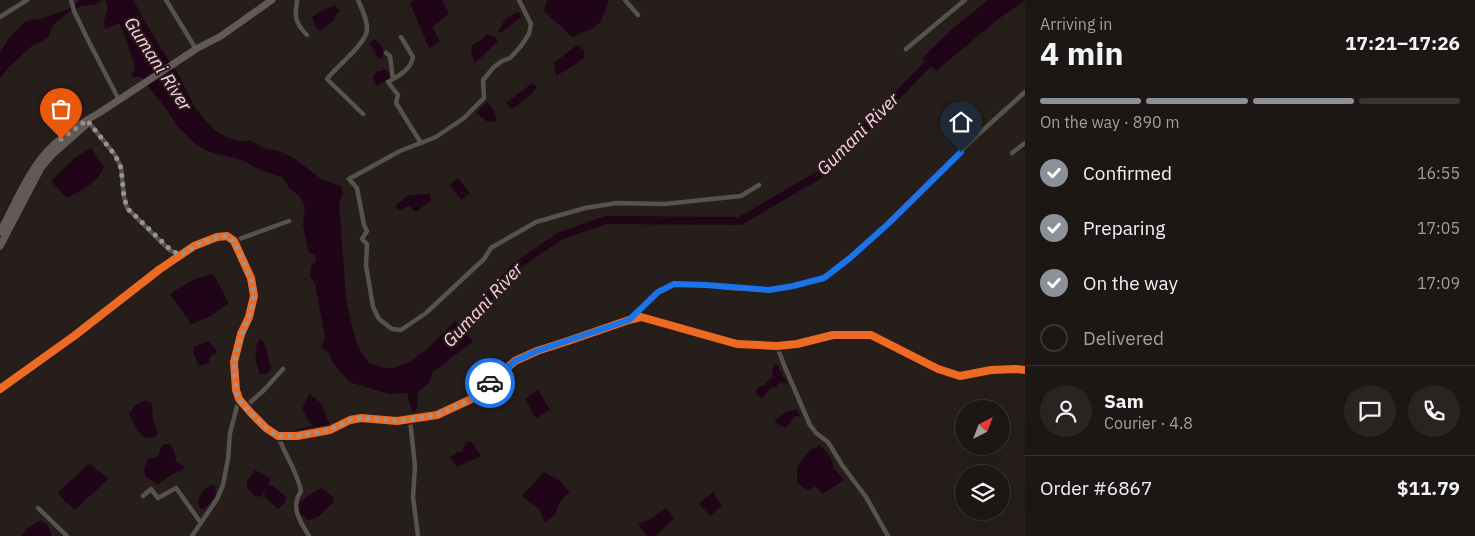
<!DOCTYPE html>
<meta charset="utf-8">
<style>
:root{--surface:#1c1614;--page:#292322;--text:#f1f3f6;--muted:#a09fa0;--line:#3a3534;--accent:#8c9099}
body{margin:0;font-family:"IBM Plex Sans",sans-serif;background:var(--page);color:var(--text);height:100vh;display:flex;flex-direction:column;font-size:19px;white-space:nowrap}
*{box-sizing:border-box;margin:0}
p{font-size:16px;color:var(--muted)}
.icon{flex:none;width:28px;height:28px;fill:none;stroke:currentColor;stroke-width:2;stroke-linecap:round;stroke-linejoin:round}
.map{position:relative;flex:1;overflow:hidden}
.drawer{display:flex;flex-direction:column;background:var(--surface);width:450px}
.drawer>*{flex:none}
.needle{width:32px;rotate:42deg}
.fabs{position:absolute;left:955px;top:400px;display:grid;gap:10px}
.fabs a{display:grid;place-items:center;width:55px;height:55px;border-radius:50%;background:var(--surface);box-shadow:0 5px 20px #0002,0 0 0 1px var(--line);font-size:25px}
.pin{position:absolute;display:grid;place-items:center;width:42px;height:42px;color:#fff;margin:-51px -21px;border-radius:50% 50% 50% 0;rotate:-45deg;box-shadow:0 0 5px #0007}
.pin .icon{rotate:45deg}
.courier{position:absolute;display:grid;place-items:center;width:50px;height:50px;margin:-25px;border:4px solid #1a73e8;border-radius:50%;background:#fff;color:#222;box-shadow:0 1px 6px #0007}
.headline em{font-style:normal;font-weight:700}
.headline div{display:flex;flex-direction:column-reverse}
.headline{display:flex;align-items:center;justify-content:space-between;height:85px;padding:0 15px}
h1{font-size:32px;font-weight:700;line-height:38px}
.bar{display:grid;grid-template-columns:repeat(4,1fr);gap:8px 5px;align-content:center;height:60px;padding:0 15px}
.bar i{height:6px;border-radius:4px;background:var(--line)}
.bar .on{background:var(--accent)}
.bar p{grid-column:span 4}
.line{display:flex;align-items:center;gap:12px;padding:0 15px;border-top:1px solid var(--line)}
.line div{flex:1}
.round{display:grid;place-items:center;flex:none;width:52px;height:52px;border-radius:26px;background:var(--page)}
ol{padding:0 15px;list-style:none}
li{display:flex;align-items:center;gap:15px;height:55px}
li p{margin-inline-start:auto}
li .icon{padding:5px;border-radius:50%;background:var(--accent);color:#fff;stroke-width:4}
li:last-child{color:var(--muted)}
li i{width:28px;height:28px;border:2px solid var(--line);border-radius:50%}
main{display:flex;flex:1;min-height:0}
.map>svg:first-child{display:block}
</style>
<main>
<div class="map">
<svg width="1025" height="536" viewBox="0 0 1025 536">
<rect width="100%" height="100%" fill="#261e1b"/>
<path fill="#200519" d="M79 0H103L94 5 82 6 69 12 53 25 48 38 32 46 9 67 0 78V52L9 38 26 21 40 19 68 9 75 5Z
M105 0H133L160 47 180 77 195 108 214 130 226 137 240 141H252L266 149 279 151 294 158 321 179 341 186 343 194 339 203 346 297 351 322 358 347 369 363C375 365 382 368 388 368 413 368 439 337 455 321L473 341 433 372 429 383 418 392 417 408 413 415 407 393 389 394 349 382 333 363 328 352 321 348 325 338 315 283 310 277 311 266 316 261 315 254 309 253 303 225 305 207 299 196 289 188 282 177 260 170 242 160 212 153 197 145 177 126 167 110 141 77H131L135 67 127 42 119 23 105 29 104 21 108 8Z
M415 0H442L449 14 432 27 440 42 429 48 410 3Z
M547 0H609L601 21 594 28 572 37 544 11Z
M988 0H1025L997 20 936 71 922 58 951 30Z
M335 6 341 11 336 14 334 20 321 30 316 28 312 17 324 9Z
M517 12 520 13 521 17 501 33 498 31 506 18Z
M487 34 495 37 498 41 475 63 471 53 472 45 482 39Z
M375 39 383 48V57L379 59 369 43Z
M577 45 584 50V58L568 69 556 76 554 63Z
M382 67 389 73 390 78 377 86 373 81V76L377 71H382Z
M532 83 537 87 530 96 512 109 506 103Z
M487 102C492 108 496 113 497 121L488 122 476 113Z
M91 148 104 167C97 184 81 190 67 198L51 181 75 158Z
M458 178 470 193 461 200 450 185Z
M430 194 431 200 416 212 409 206 399 210 395 206 408 195Z
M213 274 229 303 211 316 191 324 170 294 192 280Z
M259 339 265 343 271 369 268 374H259C256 360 253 353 259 339Z
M208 341 215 348 217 351 215 354 210 357V363L199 366 193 352 194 347Z
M775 364 779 366V370L782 373 783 378H785L788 384 781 382 777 385 778 388 772 387 762 398 758 396 756 391 759 387 765 385 771 377H773L772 369Z
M538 390 550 410 536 418 525 399Z
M309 394 321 403 331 428 295 433 296 429 312 426 302 409Z
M145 401H149L152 403 153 420 158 434C143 447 134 425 129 413L138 403Z
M797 409 801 417 795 416 785 428 774 421 786 412Z
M471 441 481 456 457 467 450 457 457 452H462L466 442Z
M164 444H169L174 450 176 461 185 467 179 472 178 471 168 477 158 485 146 477 144 469 148 459 158 457 161 447Z
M820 445 830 456 834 468 844 480 822 494 816 486 807 491 797 482V467L810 450Z
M90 463 108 479 75 510C69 503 61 500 58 492Z
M255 470 270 478 269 486 272 485 287 498 283 505 278 509 264 496 268 487 262 496 255 497 247 487V481Z
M544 472 559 480 570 493C561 498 558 505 555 515L545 522 538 508 522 496Z
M212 485 215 486C219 495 210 503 204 509H200L198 501 203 490Z
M322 488 333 497 334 502 318 517 308 521 297 510 298 504C306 498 312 491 322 488Z
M713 492 722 506 710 516 699 504Z
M666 508 674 519 655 536H647L638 524 649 520Z
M40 520 47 524 52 536H21L28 528Z"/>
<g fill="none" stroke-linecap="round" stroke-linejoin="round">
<path stroke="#200519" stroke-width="8" d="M455 335 516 266 560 236 606 220 740 221 819 175 936 56"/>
<path stroke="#57524d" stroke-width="4.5" d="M71 0 74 11 89 42 119 100
M166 0 196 49
M297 0C297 6 295 12 296 17 297 24 302 30 307 35
M358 0C362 9 370 25 366 34 360 49 337 66 327 79L363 114
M519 0 531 24 529 34 521 46 510 58 502 61 494 67 483 80 484 98 464 118 436 137 400 151 349 179 357 188 364 225 367 231 362 239 367 244 366 265 373 307 379 319 392 329 401 330 426 313 484 259 491 248 536 222 585 208 617 203 664 204 741 196 759 185
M625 0 638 15
M0 17 27 0
M401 37 413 57C411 70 398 76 388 82L398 95 396 103 421 143
M906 49 965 0
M386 53 390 56 393 79
M87 120 115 155 121 167 124 197 127 208 161 242 171 251 181 255
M1012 153 1025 143
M234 241 289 221
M630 319 658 292 674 284 706 285 729 288 769 290 793 286 824 278 850 258 889 223 972 140 1025 92
M777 346 784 365 810 425 816 433 828 442 842 465 866 497 888 536
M245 407 264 390 283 369
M410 420 415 466 413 497 418 536
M278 436C285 455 297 471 301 491 290 508 300 521 309 536
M143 496 151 489 158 498 176 488 201 523
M38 508 67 536
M192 536 217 499 223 485 228 459 230 433 239 399"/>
<path stroke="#635d57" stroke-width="6" d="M0 389 74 336 160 269 194 246 217 237 227 236 234 241 251 278 254 296 249 317 241 334 234 362 236 390 239 399 251 413 266 428 278 436H297L330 430 350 420 361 418 397 421 437 415 478 396 499 375 515 361 537 351 568 341 629 320 641 317 737 344 777 346 797 344 833 335H871L938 369 960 376 991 370 1016 369 1025 370"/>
<path stroke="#625b55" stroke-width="7" d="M0 232C12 210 22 185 37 164 51 143 77 125 99 113L196 49 221 36 272 0
M0 246 41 168 52 155 86 125"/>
<defs>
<path id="cycleway" d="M0 389 74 336 160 269 194 246 217 237 227 236 234 241 251 278 254 296 249 317 241 334 234 362 236 390 239 399 251 413 266 428 278 436H297L330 430 350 420 361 418 397 421 437 415 478 396 499 375 515 361 537 351 568 341 629 320 641 317 737 344 777 346 797 344 833 335H871L938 369 960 376 991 370 1016 369 1025 370"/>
</defs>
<use href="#cycleway" stroke="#2a1c17" stroke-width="11"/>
<use href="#cycleway" stroke="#ed6a23" stroke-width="8"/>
</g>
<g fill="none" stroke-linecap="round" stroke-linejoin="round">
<path stroke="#9c938f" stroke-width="5" stroke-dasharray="0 9" d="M61 139 87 120 115 155 121 168 124 197 127 208 172 251 181 255C195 245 210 238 227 236L234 241 251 278 254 296 249 317 242 334 234 362 236 390 238 399 251 413 266 428 278 436H297L330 430 350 420 361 418 397 421 437 415 478 396 490 383"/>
<path stroke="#1a73e8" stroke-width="6" d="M490 383 515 361 537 351 629 320 658 292 674 284 706 285 769 290 793 286 824 278 850 258 889 223 961 152"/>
</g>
<g text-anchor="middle" stroke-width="4" stroke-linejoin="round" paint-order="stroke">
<g font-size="18" font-style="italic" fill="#f9d2ed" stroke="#2a1c17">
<text transform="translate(158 64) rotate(57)" y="6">Gumani River</text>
<text transform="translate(858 134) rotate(-45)" y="6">Gumani River</text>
<text transform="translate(483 305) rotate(-47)" y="6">Gumani River</text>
</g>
</g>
</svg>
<div class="fabs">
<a><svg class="needle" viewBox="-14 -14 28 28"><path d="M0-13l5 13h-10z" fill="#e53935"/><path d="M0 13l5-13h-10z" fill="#a09fa0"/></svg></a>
<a><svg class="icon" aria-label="layers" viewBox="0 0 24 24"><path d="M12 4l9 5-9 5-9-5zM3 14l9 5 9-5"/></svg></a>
</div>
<div class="pin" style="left:61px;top:139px;background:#ea580c"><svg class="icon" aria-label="bag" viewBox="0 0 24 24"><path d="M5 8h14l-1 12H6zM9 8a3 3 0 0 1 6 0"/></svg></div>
<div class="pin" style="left:961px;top:152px;background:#1f2937"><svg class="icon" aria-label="home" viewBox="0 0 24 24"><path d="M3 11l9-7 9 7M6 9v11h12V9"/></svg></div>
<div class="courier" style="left:490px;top:383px"><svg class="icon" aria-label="car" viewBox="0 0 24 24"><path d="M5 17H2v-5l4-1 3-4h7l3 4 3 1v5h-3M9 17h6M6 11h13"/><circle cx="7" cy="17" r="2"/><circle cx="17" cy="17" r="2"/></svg></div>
</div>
<section class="drawer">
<div class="headline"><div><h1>4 min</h1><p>Arriving in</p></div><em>17:21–17:26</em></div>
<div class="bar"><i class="on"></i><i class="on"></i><i class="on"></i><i></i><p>On the way · 890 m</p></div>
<ol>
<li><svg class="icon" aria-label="check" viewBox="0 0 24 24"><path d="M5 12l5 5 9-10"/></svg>Confirmed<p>16:55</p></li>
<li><svg class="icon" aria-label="check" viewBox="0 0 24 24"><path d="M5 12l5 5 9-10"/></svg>Preparing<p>17:05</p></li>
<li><svg class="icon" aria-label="check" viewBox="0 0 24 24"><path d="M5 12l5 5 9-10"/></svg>On the way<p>17:09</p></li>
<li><i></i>Delivered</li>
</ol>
<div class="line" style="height:90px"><a class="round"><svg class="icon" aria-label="person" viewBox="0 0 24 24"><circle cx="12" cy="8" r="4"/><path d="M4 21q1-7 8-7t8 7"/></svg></a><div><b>Sam</b><p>Courier · 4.8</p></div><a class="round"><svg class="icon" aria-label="chat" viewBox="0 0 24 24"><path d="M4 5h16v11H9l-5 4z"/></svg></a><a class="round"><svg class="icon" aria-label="phone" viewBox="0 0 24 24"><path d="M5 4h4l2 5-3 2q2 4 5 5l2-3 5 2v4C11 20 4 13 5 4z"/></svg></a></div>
<div class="line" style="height:65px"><div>Order #6867</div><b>$11.79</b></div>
</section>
</main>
